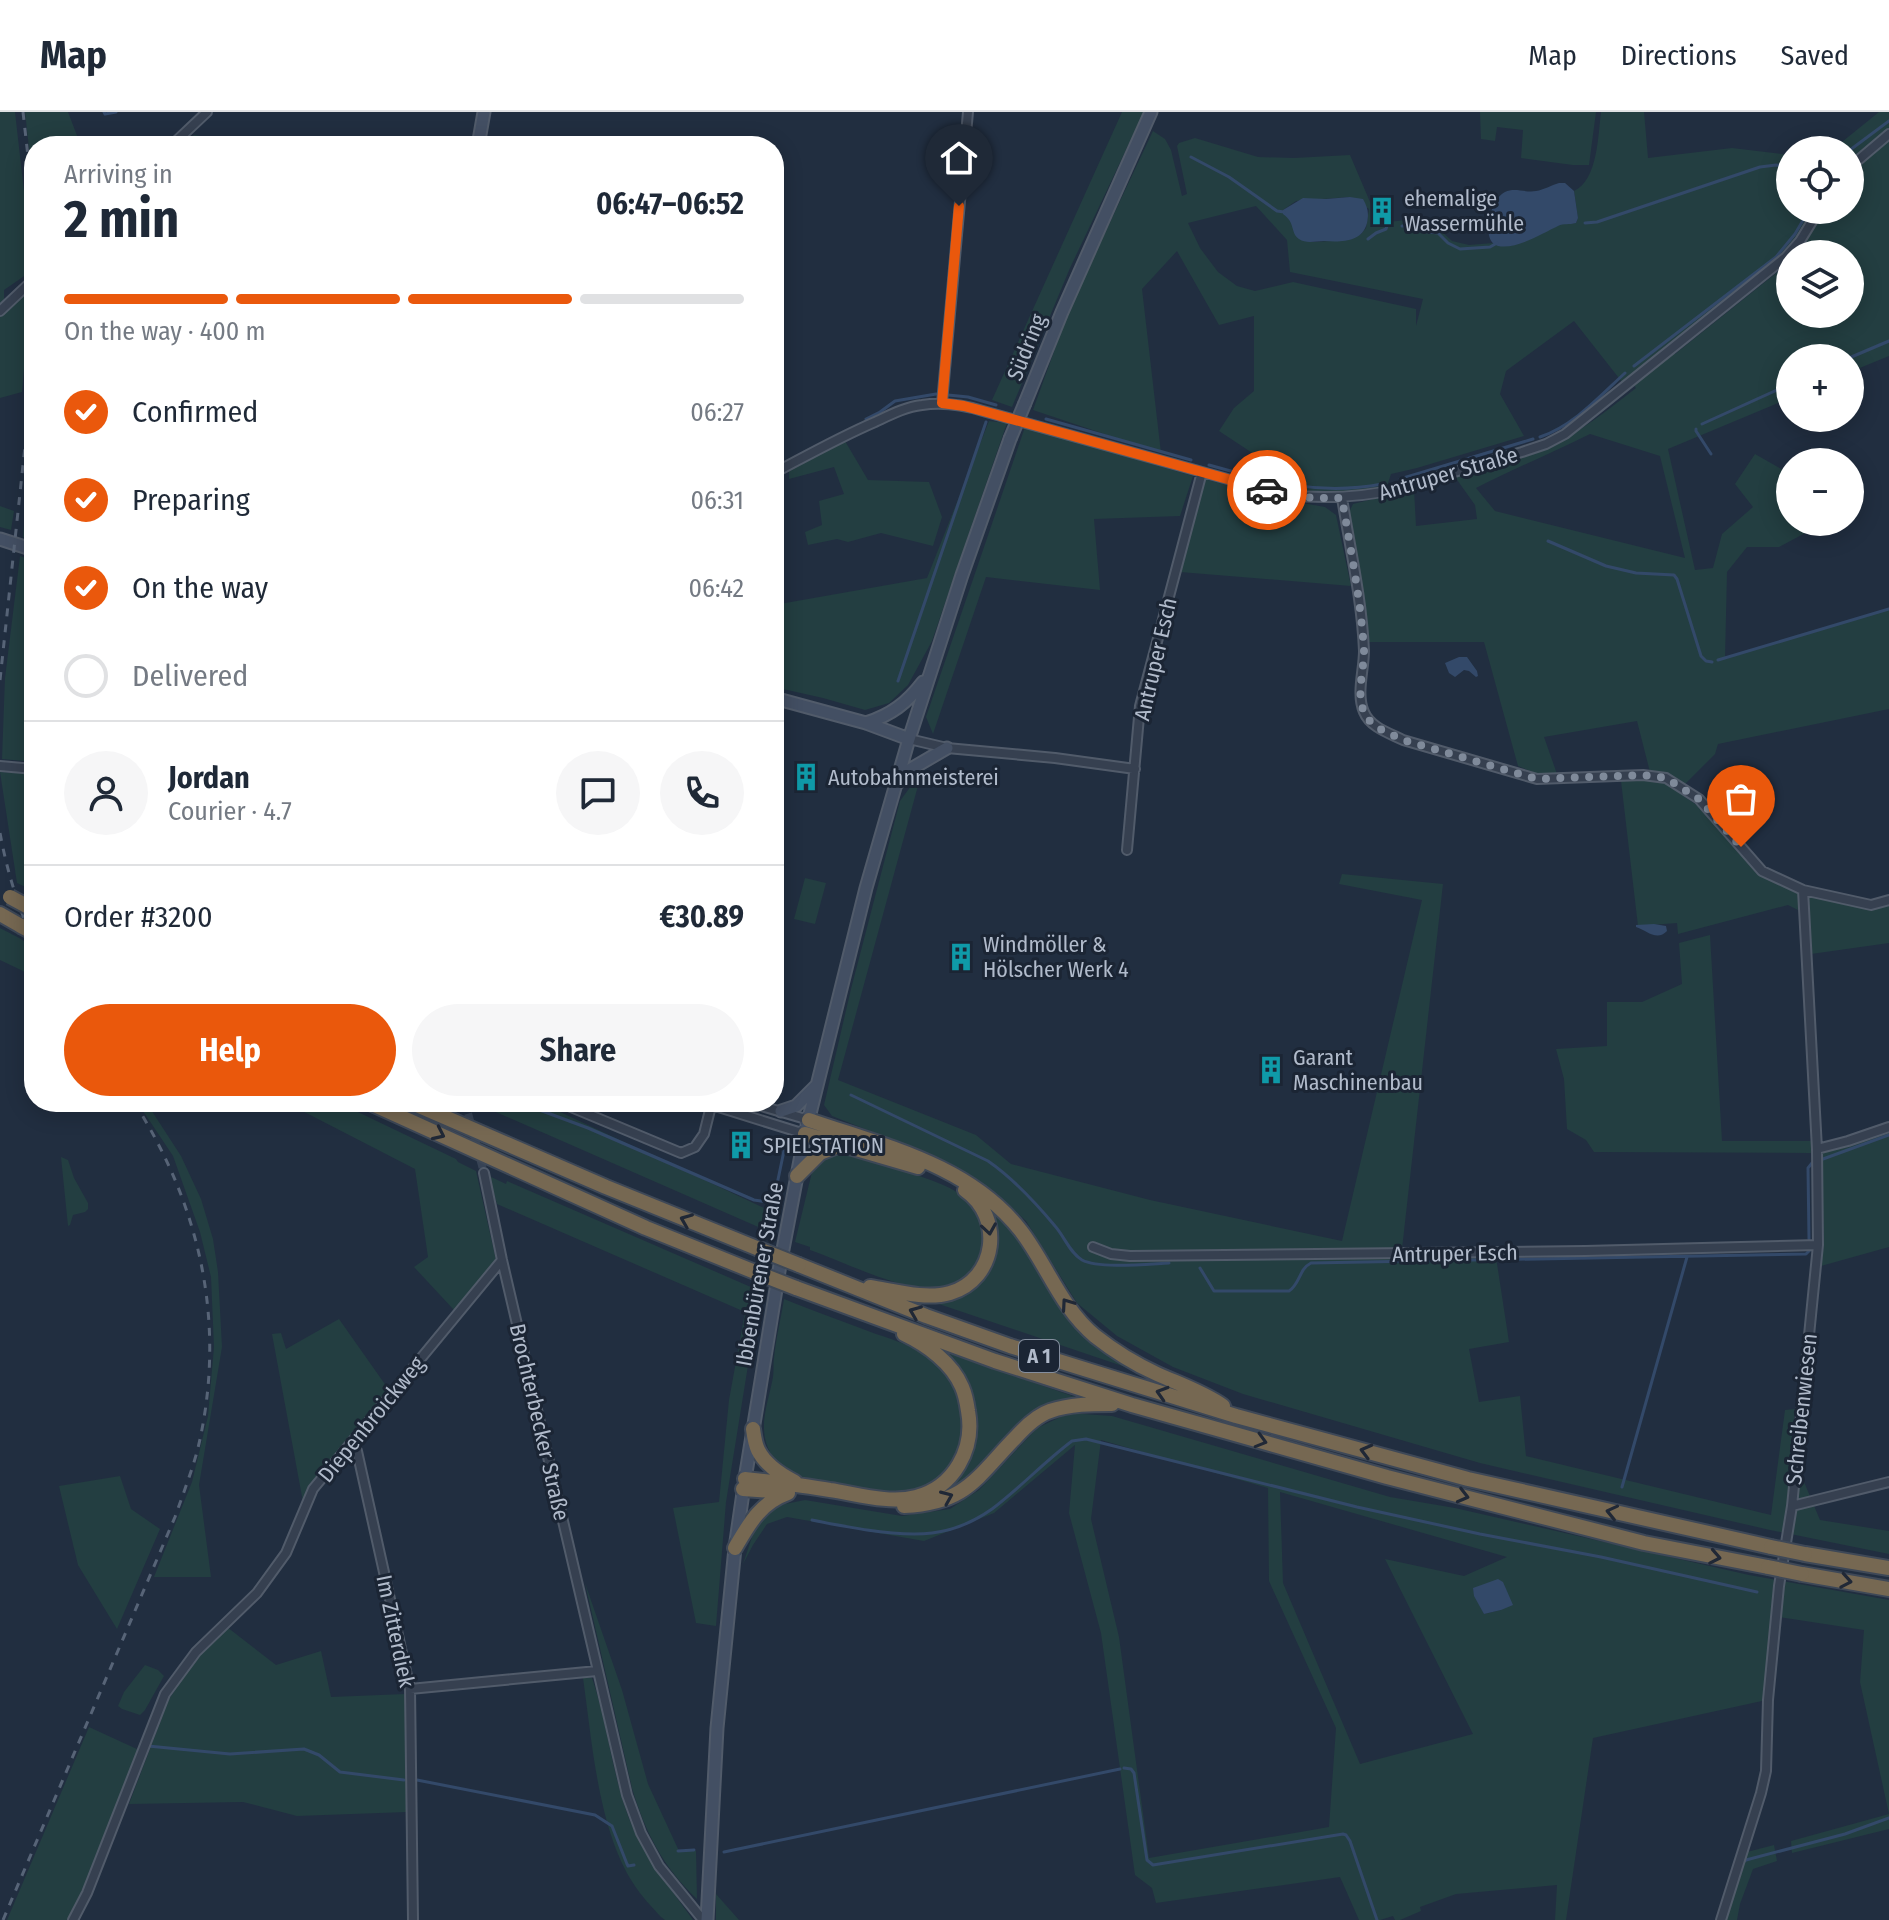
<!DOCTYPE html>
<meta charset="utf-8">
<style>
:root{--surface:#fff;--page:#f6f6f7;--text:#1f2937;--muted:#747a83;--line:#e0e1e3;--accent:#ea580c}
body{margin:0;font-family:"Fira Sans Condensed",sans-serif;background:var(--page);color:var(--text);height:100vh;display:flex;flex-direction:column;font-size:30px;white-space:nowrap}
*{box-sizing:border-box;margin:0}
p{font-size:26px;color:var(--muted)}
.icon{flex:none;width:44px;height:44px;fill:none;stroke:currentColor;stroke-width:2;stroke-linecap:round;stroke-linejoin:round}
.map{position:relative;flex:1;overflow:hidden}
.side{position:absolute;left:24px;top:24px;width:760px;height:976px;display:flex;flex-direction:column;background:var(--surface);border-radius:32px;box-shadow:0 4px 20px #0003}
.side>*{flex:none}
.fabs{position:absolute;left:1776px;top:24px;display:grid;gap:16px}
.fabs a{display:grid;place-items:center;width:88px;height:88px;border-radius:50%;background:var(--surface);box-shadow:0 4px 20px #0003;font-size:40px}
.pin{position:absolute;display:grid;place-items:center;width:68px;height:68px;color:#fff;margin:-82px -34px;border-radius:50% 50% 50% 0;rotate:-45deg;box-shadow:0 0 8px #0007}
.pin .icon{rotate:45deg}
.courier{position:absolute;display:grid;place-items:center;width:80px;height:80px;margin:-40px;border:6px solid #ea580c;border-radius:50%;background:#fff;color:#222;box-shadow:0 2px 10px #0007}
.headline em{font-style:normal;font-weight:700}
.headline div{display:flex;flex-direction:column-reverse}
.headline{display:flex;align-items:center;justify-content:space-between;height:136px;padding:0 40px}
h1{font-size:52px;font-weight:700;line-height:60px}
.bar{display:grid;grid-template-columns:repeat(4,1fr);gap:12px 8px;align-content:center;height:96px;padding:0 40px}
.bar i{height:10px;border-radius:6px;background:var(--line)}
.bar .current{background:var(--accent)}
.bar p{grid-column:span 4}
.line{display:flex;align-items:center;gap:20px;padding:0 40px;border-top:2px solid var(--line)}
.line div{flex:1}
.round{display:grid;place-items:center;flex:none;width:84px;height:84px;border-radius:42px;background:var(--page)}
ol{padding:0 40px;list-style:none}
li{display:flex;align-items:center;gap:24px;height:88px}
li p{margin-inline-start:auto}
li .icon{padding:8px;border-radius:50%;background:var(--accent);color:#fff;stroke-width:4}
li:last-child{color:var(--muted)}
li i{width:44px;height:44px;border:4px solid var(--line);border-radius:50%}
.primary-button{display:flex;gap:16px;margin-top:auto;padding:16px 40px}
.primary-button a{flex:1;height:92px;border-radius:48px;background:var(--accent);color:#fff;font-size:32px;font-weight:700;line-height:92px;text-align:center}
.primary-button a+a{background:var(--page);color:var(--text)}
header{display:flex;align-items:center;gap:48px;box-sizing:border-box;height:112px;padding:0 40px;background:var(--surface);border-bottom:2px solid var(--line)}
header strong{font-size:38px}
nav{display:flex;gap:44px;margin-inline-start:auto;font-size:28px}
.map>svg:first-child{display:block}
</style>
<header>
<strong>Map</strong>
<nav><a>Map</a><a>Directions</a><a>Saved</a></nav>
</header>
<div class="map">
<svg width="1889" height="1808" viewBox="0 0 1889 1808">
<rect width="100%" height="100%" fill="#212e40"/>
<path fill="#233e41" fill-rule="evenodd" d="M0 0H15L33 158 4 178V187L0 191Z
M25 0H68L81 34H34V81Z
M1122 0H1144L1070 156 1012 295 992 288Z
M1480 0H1596L1589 53H1573L1521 46 1523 18 1497 15 1495 29 1481 27Z
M1601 0H1644L1648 46 1732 36 1790 43V98H1850V38H1832L1879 0H1889V244L1850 260V246H1790V286L1668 337 1695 458 1713 456 1722 422 1753 395 1735 372 1755 342 1790 362V410H1826L1779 435H1747L1727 460 1725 547 1889 496V597L1718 632 1715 642 1682 675 1657 659 1650 660 1637 609 1544 625 1557 662H1537L1518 654 1484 530H1367L1348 402 1353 392 1414 377 1416 414 1477 407 1475 393 1455 365C1485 356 1517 348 1546 336 1579 321 1608 298 1636 276L1628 266 1622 270 1574 209 1506 259 1500 282 1524 324 1417 356 1391 362 1387 374 1343 382 1289 377 1258 368 1269 352 1219 319 1234 296 1254 279V204L1219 213 1177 139 1142 177 1161 341 1033 298 1070 195 1153 19 1165 27 1171 38 1182 84 1187 82 1177 34 1179 31 1195 26 1258 45 1294 46 1350 43 1379 111 1406 108 1422 115 1438 116 1452 129 1469 133 1493 131 1496 133 1505 134 1523 130 1561 112 1576 111 1578 106 1574 79C1598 68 1598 23 1601 0ZM1350 85 1369 97 1366 116 1361 122 1349 128 1312 130 1294 119 1293 113 1283 98 1296 89ZM1256 94 1287 128 1290 160 1423 187 1416 214V197L1293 170 1255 179 1237 174 1218 160 1200 136 1188 111ZM1785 140V154L1675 242 1669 233ZM1790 142H1850V202H1790ZM1590 322 1660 344 1685 446 1495 399 1476 376C1513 357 1552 341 1590 322Z
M194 23 262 34H181Z
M31 176 22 280 0 286V205Z
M34 293V428L23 425Z
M989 309 1007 311 932 529 908 573 889 591 865 598 823 586 774 575V493L927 466Z
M1025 315 1193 364 1180 404 1094 407 1100 478 986 465 933 622 926 605Z
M845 329 868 368 929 370 942 405 933 434 881 421 848 430 837 427 808 433 805 420 822 413 819 389 844 382 834 355 789 367V359Z
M1204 367 1285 388 1325 395 1336 403 1351 474 1180 460Z
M0 394 14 399 11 418 0 415Z
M20 444 34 449V650L2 647 5 566Z
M922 659 838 968 976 1023 1011 1052 1150 1088 1342 1129 1422 788 1339 772 1342 762 1443 772 1401 1146 1496 1145 1509 1230 1469 1237 1479 1290 1520 1284 1526 1344 1771 1403 1785 1298 1795 1297 1791 1339 1820 1408 1889 1419V1442L1770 1418 1480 1351 1243 1282 1173 1255 1117 1224 1077 1191 1026 1109 996 1081 946 1049 832 1004 824 993 851 877 900 689Z
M0 660 34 662V779L17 771Z
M1643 668 1665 671 1698 694 1763 764 1807 782 1889 791V831L1811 842 1800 799 1788 793 1678 822 1677 811 1638 814 1621 669Z
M805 766 826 771 815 812 794 807Z
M0 816C32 833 34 829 34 867L23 859 0 848Z
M1710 823 1722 1029H1811V1041L1594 1040 1586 1028 1567 1017 1564 967 1556 937 1607 934V890H1642L1682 872 1679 831Z
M137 990H146L181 1044 201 1087 213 1127 218 1160 222 1235 199 1373 211 1465H154L192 1370 208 1304 214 1235 211 1165 200 1120 173 1044Z
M285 990H337L456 1047 458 1050 476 1059 496 1148 454 1198 414 1155 428 1145 415 1057Z
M473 990H539L777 1102 774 1122Z
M1889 1018V1135L1821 1154 1824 1132 1821 1041Z
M837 1040C867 1047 896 1055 925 1066 936 1070 948 1074 958 1081 1004 1114 984 1178 926 1176 891 1174 844 1150 810 1138V1135L795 1130 812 1060 818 1050Z
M61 1045 68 1048 74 1066 88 1091V1097L85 1100 73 1103 70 1113 68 1114Z
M489 1064 506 1072 507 1069 760 1179 726 1390 716 1514 696 1511 673 1396 719 1390 729 1288 745 1200 497 1092Z
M982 1089 1013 1113 1056 1184 1143 1261 927 1188 946 1185 987 1153Z
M784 1187C810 1198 840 1208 868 1219 889 1227 911 1232 929 1245 948 1259 962 1283 963 1307 964 1325 961 1343 948 1357 919 1388 883 1380 846 1374 818 1369 780 1366 768 1336 758 1313 769 1288 773 1265 774 1258 773 1253 774 1246 776 1226 781 1206 784 1187Z
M339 1207 389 1278 392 1279 323 1362H320L315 1368 316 1370 303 1390 272 1222 281 1221 286 1237Z
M941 1240 957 1244 1081 1287 1064 1291 959 1378 925 1385 973 1324Z
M1069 1301 1112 1304 1390 1385 1455 1396 1749 1463 1889 1488V1717L1792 1741 1791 1729 1889 1702 1860 1570 1864 1518 1779 1505 1771 1587 1593 1626 1566 1808H1555L1557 1773 1456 1782 1420 1795 1421 1799 1400 1808H1395L1393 1804 1380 1808H1359L1340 1765 1156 1791 1152 1776 1135 1763 1101 1521 1069 1401 1075 1333 994 1401 924 1429 787 1405 767 1412 753 1433 743 1452 755 1416 765 1400 780 1393 805 1388 902 1404 950 1397 979 1378 1037 1316ZM1101 1328 1268 1376 1269 1469 1336 1616 1329 1715 1149 1746 1119 1525 1091 1407ZM1280 1380 1507 1445 1464 1464 1385 1447 1473 1622 1360 1652 1283 1471ZM1503 1470 1501 1498 1484 1502 1473 1477Z
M120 1364 131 1397 160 1417 117 1517 78 1453 59 1374Z
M585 1471 622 1578 648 1672 679 1739H696L697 1787C663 1755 645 1720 632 1676Z
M227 1515 276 1553 321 1539 331 1585 405 1582 407 1700 297 1704 243 1690 129 1692 169 1587 199 1543Z
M145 1553 158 1558 164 1564 145 1598 140 1603 122 1597 118 1594 124 1580Z
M583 1566H592C607 1609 611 1655 626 1698 640 1740 668 1772 693 1808H665L661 1805C652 1795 641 1784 633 1771 598 1717 592 1629 583 1566Z
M89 1615 139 1638 85 1779 69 1808H7Z
M1774 1733 1777 1749 1753 1757 1740 1792 1737 1808H1726L1747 1740Z
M716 1782 739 1808H716Z"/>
<path fill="#334969" d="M1559 71H1565L1574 79 1578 106 1576 111C1569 113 1564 111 1558 114 1543 121 1516 138 1498 134 1480 130 1490 87 1505 80 1515 75 1525 81 1536 79 1544 78 1551 73 1559 71Z
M1350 85 1363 87C1368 96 1369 101 1367 111 1362 131 1340 130 1324 129 1316 129 1306 132 1299 127 1290 121 1296 111 1283 102V98L1303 86 1326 87Z
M1459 545H1467L1477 559 1478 564 1476 565 1469 559 1464 558 1455 565 1449 561 1445 551Z
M1654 812 1666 814 1667 819C1657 830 1646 818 1636 815V813Z
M1498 1467 1503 1470 1513 1493 1501 1498 1484 1502 1474 1484 1473 1476Z"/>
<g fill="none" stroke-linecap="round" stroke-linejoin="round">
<path stroke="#334969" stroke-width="3" d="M104 0 105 2 116 0
M254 30 286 34
M1850 38 1889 9
M1191 45 1229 65 1277 99 1284 100
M1373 108 1390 111
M1585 111 1597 110 1760 55 1776 53 1790 55
M1402 114H1412L1420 119 1438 121 1448 131 1460 137 1490 135 1497 131
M1368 127 1376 121 1386 117 1388 110
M1849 246 1889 229
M1634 254 1776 145 1795 122 1809 98
M948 283 968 285 996 293
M866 307 880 300 895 289 936 282
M1046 307 1191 348
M1702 312 1790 272
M1696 317V319L1711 342
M1540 325C1573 314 1599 285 1625 261
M1209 353C1269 370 1320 384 1382 372
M1400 367 1533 327
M1548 429 1606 454 1636 461 1674 463 1677 467 1701 544 1706 549 1712 550
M1718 548 1889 497
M898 569 986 310
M851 983 988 1049C1014 1067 1035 1090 1055 1114 1064 1124 1070 1141 1082 1148 1099 1157 1148 1152 1169 1151
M518 990 588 1016 754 1088 768 1090 773 1087 775 1082 786 1029
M1823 1047 1889 1023
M1809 1127 1808 1056 1812 1051
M1200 1156 1214 1179H1289C1300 1172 1299 1157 1311 1151L1806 1142 1809 1139
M1622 1375 1687 1145
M812 1408C830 1412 849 1415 867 1418 915 1425 951 1426 992 1397 1020 1376 1044 1350 1072 1329L1086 1327 1357 1395 1480 1422 1601 1445 1757 1480
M148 1634 230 1642 304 1637 319 1643 340 1660 404 1668
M1124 1656 1131 1657 1134 1661 1147 1748 1153 1753 1343 1722 1346 1723 1350 1729 1377 1808
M417 1668 595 1703 612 1714 627 1752 628 1754 634 1753
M678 1739 694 1738
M724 1740 1120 1657
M1742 1751 1746 1748 1845 1722 1889 1706"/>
<path stroke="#374355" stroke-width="8" stroke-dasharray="8 4" stroke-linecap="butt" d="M465 990 484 1061"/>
<defs>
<path id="street" d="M171 34 207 0
M1850 55 1889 22
M0 199 34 167
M942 291 968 0
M774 361C808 343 840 325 875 310 890 303 905 295 922 293 943 290 963 293 983 299L1285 383C1324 387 1359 386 1397 377L1522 340 1546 332 1565 322 1786 145 1800 129 1819 98
M1342 386C1350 436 1362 488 1364 539 1364 558 1356 582 1364 600 1370 615 1389 621 1403 628L1537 667 1643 663 1666 666 1699 687 1762 759 1803 778 1871 793 1889 788
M909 627 947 636 1055 646 1135 657
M0 654 34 657
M1127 738 1140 594 1202 360
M559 990 681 1041 695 1035 704 1022 712 990
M748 990 809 1008
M712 993 805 1022
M1817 1037 1848 1029 1889 1015
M484 1061 502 1148 627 1683 641 1721 659 1754 703 1808
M1093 1135 1111 1142 1130 1144 1585 1139 1818 1133
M351 1332 357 1339 410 1577 413 1808
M1792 1394 1889 1370
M410 1577 597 1559
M73 1808 87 1781 165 1582 196 1540 257 1481 286 1441 313 1377 502 1148
M1721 1808 1761 1681 1766 1659 1768 1588 1779 1474 1792 1394 1818 1133 1817 1037 1803 778"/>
<path id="secondary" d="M478 34 484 0
M1025 291 1062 200 1151 0
M0 427 34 438
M774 586 866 611 909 627
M866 611C891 603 907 591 923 570
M898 671 911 657 947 636
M781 999 796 994 817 973
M707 1808 717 1616 735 1436 745 1367 780 1153 805 1022 866 776 909 627 962 463 1010 327"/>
<path id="highway" d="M0 802 21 814
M368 990 646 1116 755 1160
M410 990 606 1075 759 1137
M809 1008C884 1034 970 1053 1021 1119 1047 1153 1061 1196 1095 1224 1114 1239 1135 1252 1157 1262 1179 1272 1203 1280 1223 1294
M805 1022 918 1055
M797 1064 820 1041 840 1033
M799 1153 926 1204 1010 1234 1236 1304 1468 1367 1771 1435
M870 1175C895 1179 926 1188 950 1181 997 1167 1004 1105 965 1078
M796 1176 995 1249 1132 1293 1387 1365 1644 1431 1768 1455
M753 1317C754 1324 755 1332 758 1338 765 1352 781 1363 795 1370
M745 1367C773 1370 802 1373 830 1378 857 1382 889 1392 916 1385 954 1375 975 1337 968 1299 967 1292 965 1282 962 1275 952 1251 927 1233 904 1222
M743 1377 773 1379
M904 1394C967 1391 976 1366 1016 1325 1025 1315 1038 1303 1050 1299 1070 1292 1092 1292 1112 1292
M735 1436C749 1412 760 1391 788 1381
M1805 1442 1889 1456
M1802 1462 1889 1477"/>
</defs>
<use href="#street" stroke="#515b6a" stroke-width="12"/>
<use href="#secondary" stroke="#515b6a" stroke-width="15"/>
<use href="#highway" stroke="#3e4857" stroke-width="18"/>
<use href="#street" stroke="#364050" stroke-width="8"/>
<use href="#secondary" stroke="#434f63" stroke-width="11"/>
<use href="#highway" stroke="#766852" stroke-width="14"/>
<path stroke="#576477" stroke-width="3" stroke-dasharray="8 8" stroke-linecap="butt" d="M23 0 34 98
M0 568 34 250
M0 721C7 759 18 795 34 830
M3 1808 175 1405C183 1382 192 1359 198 1336 227 1213 201 1095 134 990"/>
<defs>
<path id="secondary-bridge" d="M1010 327 1025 291"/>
<path id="highway-bridge" d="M10 785 34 798
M21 814 34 821
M759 1137 799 1153
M755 1160 796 1176
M1771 1435 1805 1442
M1768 1455 1802 1462"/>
</defs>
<use href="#secondary-bridge" stroke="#515b6a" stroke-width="15" stroke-linecap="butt"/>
<use href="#highway-bridge" stroke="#3e4857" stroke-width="18" stroke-linecap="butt"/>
<use href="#secondary-bridge" stroke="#434f63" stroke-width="11"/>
<use href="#highway-bridge" stroke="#766852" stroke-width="14"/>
</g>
<defs><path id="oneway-chevron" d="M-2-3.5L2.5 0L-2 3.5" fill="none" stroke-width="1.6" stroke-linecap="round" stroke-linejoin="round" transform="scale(2)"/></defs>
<g stroke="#202836">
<use href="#oneway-chevron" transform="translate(439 1022) rotate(25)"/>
<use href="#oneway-chevron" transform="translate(686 1108) rotate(-158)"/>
<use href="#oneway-chevron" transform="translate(989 1117) rotate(81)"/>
<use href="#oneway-chevron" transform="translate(1067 1192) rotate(-125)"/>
<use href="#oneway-chevron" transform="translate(915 1200) rotate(-158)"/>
<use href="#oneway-chevron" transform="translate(1162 1281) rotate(-163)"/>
<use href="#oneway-chevron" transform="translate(1261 1329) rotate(16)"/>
<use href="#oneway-chevron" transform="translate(1366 1339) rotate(-165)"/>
<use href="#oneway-chevron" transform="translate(1463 1384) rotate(14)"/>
<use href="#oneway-chevron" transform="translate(947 1385) rotate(-23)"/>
<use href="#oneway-chevron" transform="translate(1612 1400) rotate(-167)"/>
<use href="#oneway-chevron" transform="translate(1715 1445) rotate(11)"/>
<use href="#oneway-chevron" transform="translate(1846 1469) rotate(10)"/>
</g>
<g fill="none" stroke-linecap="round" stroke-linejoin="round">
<path stroke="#7f8a9a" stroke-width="8" stroke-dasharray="0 14.4" d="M1267 378 1312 386H1342C1350 436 1361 488 1364 539 1364 558 1356 582 1364 600 1370 615 1389 621 1403 628L1537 667 1643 663 1666 666 1699 687 1741 735"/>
<path stroke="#ea580c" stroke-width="10" d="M959 94 942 291 964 294 983 299 1267 378"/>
</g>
<defs>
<symbol id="building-bare" viewBox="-9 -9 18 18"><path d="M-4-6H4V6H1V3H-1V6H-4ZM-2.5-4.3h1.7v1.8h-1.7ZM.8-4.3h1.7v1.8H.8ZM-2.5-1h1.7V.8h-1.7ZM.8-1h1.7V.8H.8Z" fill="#0f9aa8" stroke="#1b2534" stroke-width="2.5" paint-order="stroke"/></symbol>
</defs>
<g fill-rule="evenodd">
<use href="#building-bare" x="1362" y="79" width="40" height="40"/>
<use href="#building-bare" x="786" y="645" width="40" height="40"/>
<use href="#building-bare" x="941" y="825" width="40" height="40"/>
<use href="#building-bare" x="1251" y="938" width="40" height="40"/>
<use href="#building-bare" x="721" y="1013" width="40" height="40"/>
</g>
<g text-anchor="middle" stroke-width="6" stroke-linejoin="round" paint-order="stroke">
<rect fill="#1b2534" stroke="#848e9e" stroke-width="2" x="1019" y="1228" width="40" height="32" rx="6"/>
<g font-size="20" font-weight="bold" fill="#b1bbcb">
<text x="1039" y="1251">A 1</text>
</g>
<g font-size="22" fill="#b1bbcb" stroke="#1b2534" text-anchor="start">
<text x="1404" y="94">ehemalige<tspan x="1404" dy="25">Wassermühle</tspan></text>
<text x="828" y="673">Autobahnmeisterei</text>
<text x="983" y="840">Windmöller &amp;<tspan x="983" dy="25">Hölscher Werk 4</tspan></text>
<text x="1293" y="953">Garant<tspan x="1293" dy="25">Maschinenbau</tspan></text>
<text x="763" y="1041">SPIELSTATION</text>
</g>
<g font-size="22" fill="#b1bbcb" stroke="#1b2534">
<text transform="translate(1026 235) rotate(-68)" y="8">Südring</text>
<text transform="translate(1448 361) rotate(-16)" y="8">Antruper Straße</text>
<text transform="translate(1155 547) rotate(-77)" y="8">Antruper Esch</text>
<text transform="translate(1455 1141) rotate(-1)" y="8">Antruper Esch</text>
<text transform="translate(759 1162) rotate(-80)" y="8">Ibbenbürener Straße</text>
<text transform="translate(1801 1297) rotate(-84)" y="8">Schreibenwiesen</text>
<text transform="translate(371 1307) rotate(-51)" y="8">Diepenbroickweg</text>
<text transform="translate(540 1310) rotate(77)" y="8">Brochterbecker Straße</text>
<text transform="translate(396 1519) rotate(78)" y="8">Im Zitterdiek</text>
</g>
</g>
</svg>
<div class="fabs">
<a><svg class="icon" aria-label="locate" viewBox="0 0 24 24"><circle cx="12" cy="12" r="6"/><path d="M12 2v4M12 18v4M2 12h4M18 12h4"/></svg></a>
<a><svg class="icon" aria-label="layers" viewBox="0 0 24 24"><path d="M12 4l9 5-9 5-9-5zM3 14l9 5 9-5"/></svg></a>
<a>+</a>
<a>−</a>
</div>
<div class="pin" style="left:1741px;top:735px;background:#ea580c"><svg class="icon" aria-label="bag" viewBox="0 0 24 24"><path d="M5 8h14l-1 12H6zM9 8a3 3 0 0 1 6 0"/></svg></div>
<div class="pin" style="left:959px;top:94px;background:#1f2937"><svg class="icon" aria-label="home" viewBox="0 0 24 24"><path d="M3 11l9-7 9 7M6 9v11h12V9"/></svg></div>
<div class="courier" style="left:1267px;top:378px"><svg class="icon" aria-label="car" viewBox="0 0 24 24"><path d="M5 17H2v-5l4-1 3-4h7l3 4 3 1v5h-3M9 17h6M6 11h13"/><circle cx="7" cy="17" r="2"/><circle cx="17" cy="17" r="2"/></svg></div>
<section class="side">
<div class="headline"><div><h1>2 min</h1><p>Arriving in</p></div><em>06:47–06:52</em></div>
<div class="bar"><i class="current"></i><i class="current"></i><i class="current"></i><i></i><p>On the way · 400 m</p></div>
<ol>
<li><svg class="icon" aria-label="check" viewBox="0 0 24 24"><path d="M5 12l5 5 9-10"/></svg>Confirmed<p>06:27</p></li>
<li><svg class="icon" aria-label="check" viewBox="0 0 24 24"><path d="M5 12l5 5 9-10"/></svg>Preparing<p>06:31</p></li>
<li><svg class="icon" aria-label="check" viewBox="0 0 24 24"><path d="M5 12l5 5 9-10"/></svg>On the way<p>06:42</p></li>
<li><i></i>Delivered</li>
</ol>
<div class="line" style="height:144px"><a class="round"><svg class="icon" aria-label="person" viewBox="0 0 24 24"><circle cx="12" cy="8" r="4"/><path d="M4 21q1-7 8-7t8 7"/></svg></a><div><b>Jordan</b><p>Courier · 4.7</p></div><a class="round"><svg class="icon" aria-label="chat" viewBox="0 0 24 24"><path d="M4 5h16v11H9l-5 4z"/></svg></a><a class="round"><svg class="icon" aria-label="phone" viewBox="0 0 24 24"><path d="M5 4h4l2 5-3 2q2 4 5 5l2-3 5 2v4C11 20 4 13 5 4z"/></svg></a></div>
<div class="line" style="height:104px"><div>Order #3200</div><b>€30.89</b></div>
<div class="primary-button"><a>Help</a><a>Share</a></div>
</section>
</div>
